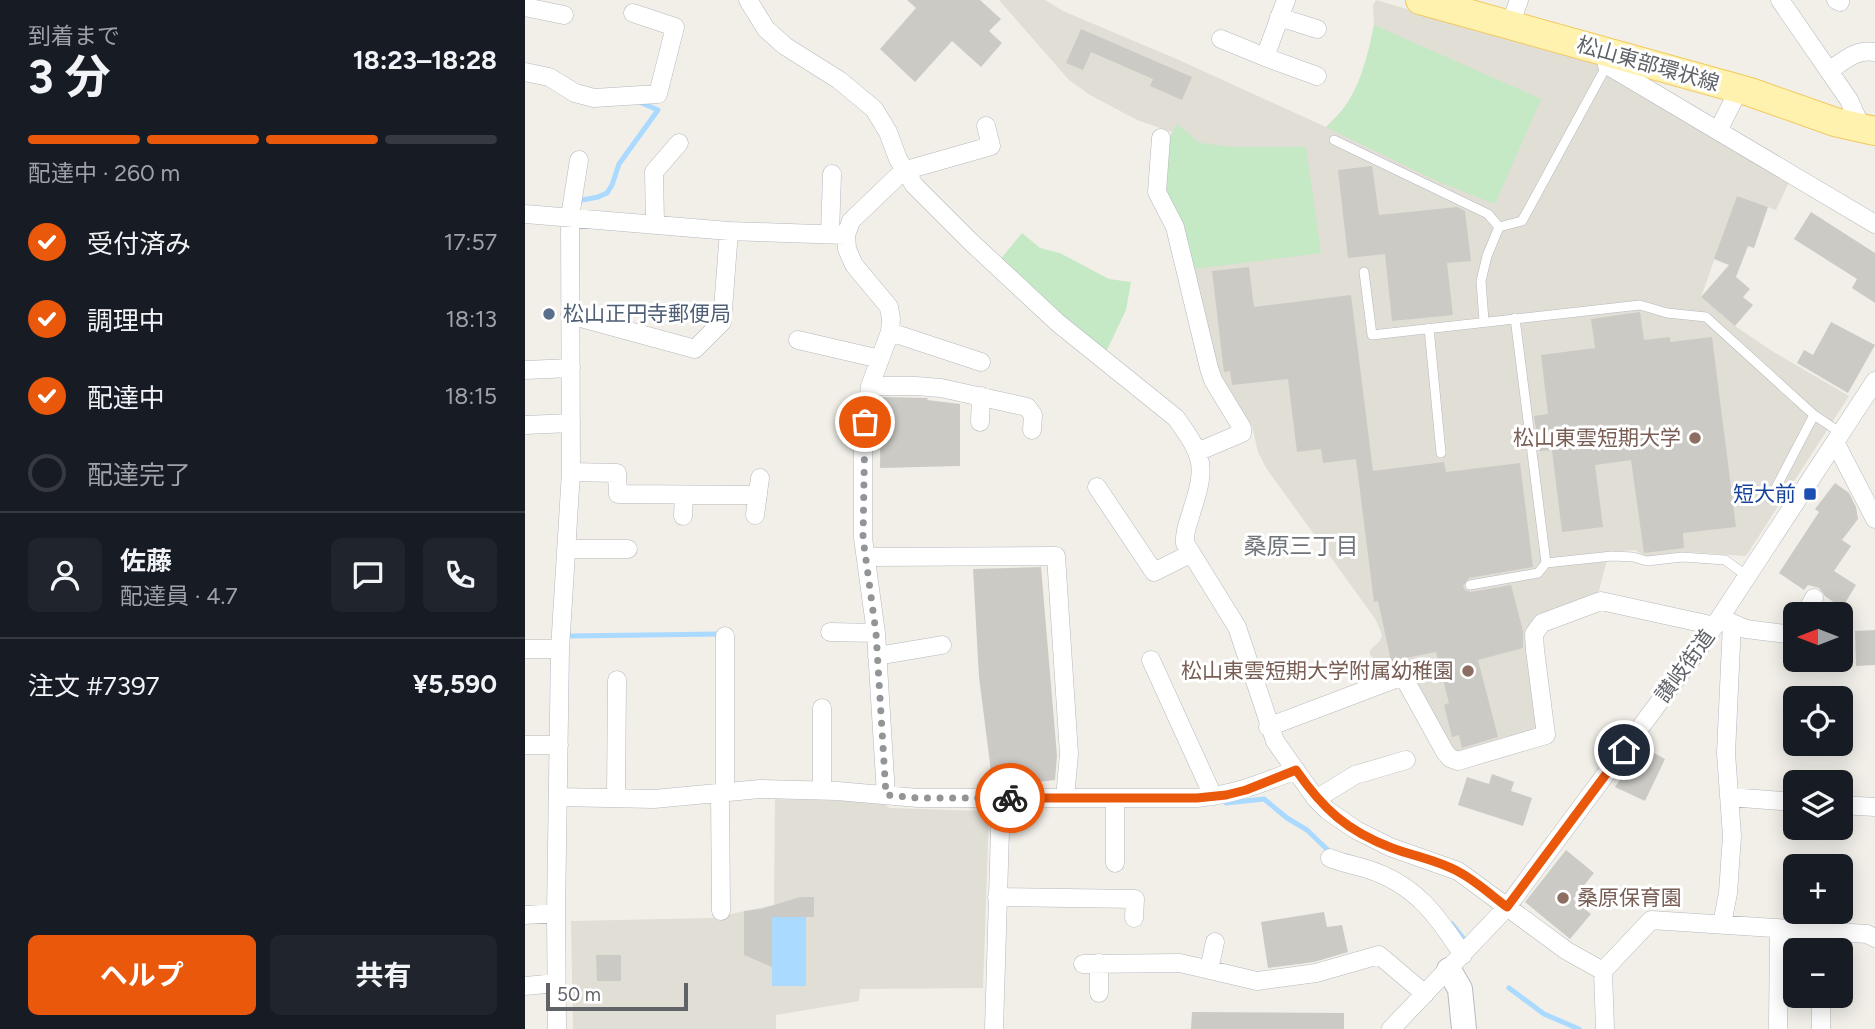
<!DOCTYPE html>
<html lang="ja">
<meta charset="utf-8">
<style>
:root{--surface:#171b24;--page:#20242c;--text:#f1f3f6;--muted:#9ea1a6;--line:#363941;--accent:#ea580c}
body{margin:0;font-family:Figtree,"Noto Sans JP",sans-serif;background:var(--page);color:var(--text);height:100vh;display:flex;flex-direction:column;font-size:26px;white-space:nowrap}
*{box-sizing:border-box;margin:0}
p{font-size:23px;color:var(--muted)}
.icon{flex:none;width:38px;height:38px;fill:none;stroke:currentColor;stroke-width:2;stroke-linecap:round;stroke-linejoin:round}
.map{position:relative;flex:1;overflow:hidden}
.details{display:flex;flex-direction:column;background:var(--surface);width:525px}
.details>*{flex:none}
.needle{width:46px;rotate:270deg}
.fabs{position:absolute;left:1258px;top:602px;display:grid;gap:14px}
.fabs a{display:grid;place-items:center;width:70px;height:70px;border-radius:10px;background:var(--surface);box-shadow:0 4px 18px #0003;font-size:35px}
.scale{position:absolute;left:21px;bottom:18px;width:142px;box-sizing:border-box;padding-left:7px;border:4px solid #5f6368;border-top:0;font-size:19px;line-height:24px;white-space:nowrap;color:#5f6368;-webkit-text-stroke:5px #fff;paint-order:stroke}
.pin{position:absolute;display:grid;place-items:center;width:60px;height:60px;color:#fff;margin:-30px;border:4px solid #fff;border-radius:50%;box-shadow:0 2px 7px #0007}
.courier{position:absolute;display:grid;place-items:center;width:70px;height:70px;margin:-35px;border:5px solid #ea580c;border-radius:50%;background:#fff;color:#222;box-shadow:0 2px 9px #0007}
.summary em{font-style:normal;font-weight:700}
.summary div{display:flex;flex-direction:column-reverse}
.summary{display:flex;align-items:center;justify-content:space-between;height:119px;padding:0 28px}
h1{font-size:46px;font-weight:700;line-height:52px}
.bar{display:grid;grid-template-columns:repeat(4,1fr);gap:10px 7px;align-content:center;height:84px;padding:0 28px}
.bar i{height:9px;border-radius:5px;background:var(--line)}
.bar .current{background:var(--accent)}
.bar p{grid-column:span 4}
.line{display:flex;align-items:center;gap:18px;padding:0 28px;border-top:2px solid var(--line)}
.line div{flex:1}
.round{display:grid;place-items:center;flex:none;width:74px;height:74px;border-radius:10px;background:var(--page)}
ol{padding:0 28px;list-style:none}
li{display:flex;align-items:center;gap:21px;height:77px}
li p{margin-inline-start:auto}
li .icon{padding:7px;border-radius:50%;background:var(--accent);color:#fff;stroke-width:4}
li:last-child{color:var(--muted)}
li i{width:38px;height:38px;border:4px solid var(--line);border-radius:50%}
.cta{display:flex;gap:14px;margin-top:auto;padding:14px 28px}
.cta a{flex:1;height:80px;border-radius:10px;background:var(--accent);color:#fff;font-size:28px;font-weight:700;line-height:80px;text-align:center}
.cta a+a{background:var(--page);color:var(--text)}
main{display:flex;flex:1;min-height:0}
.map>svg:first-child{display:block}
</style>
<main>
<section class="details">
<div class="summary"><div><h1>3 分</h1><p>到着まで</p></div><em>18:23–18:28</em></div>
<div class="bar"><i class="current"></i><i class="current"></i><i class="current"></i><i></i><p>配達中 · 260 m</p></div>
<ol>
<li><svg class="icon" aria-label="check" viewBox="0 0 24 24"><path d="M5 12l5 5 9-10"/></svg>受付済み<p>17:57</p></li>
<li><svg class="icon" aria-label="check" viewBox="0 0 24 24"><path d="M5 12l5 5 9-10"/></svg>調理中<p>18:13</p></li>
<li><svg class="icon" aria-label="check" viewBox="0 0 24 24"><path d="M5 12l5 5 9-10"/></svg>配達中<p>18:15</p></li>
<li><i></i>配達完了</li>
</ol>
<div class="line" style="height:126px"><a class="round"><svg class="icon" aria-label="person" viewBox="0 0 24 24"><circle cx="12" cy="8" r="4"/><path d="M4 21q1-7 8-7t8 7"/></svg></a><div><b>佐藤</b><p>配達員 · 4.7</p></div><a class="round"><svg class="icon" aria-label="chat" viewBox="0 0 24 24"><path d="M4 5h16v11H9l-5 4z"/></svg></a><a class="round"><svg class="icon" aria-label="phone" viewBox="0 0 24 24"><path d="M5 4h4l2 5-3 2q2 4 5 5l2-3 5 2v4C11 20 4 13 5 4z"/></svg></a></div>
<div class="line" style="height:91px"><div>注文 #7397</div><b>¥5,590</b></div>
<div class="cta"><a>ヘルプ</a><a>共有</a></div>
</section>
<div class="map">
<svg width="1350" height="1029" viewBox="0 0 1350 1029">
<rect width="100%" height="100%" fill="#f1efe8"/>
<path fill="#e1ded6" d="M474 0H520L538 11 654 60 801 127 822 105 833 84 843 57 849 25 848 5 851 0 1072 64 1074 70 1265 180 1251 210 1212 196 1176 297 1210 326 1247 351 1324 396 1221 556 1163 552 1122 557 1110 550 1084 552 1072 598 1018 618 1016 733 938 755 923 747 882 668 868 672 861 671 845 655V650L855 641 857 635 851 620 741 468 733 452 727 426 694 376 669 269 644 139 647 132 612 120 565 95 544 80Z
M250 799 356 802 365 808 458 811 464 813 458 988 335 989 334 1001 251 1015V1029H48L46 921 187 918 249 905Z"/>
<path fill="#c5e8c5" d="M849 25 1016 99 970 204 912 181 801 127C832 101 841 64 849 25Z
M652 124 675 143 706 147H781L796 253 669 269 640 190 644 139Z
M497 233 515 248 535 253 584 279 606 282 601 310 581 352 555 334 474 261Z"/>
<path fill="#aadaff" d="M247 917H281V986H247Z"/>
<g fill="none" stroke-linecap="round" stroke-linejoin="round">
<path stroke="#aadaff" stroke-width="5" d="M51 203 52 201 73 197 82 193 87 185 94 164 133 110 112 101
M44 636 195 634
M701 803 739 799 762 818 782 830 807 854
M927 924 939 939
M984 988 1019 1014 1054 1029"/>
</g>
<path fill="#cccac5" d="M382 0H455L476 19 464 31 477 43 456 67 427 41 390 82 355 49 391 8Z
M556 29 667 77 657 100 625 86 628 79 566 52 558 70 541 63Z
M847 166 854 215 932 207 940 211 946 261 922 263 928 315 867 321 860 254 823 258 813 170Z
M1212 196 1243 207 1229 248 1223 246 1211 277 1225 289 1218 297 1228 305 1210 326 1176 297 1204 265 1189 259Z
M1286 212 1350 253V303L1327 288 1332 279 1269 239Z
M724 267 729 307 826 295 848 471 919 462 921 472 995 463 1008 567 944 578 938 586 940 590 946 592 986 585 998 631V648L953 660 973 737 937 748 934 735 927 737 919 705 924 703 911 652 866 661 853 601 849 602 831 459 798 463 796 449 772 452 763 379 707 385 705 371 699 372 687 271Z
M1115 312 1119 340 1145 337V342L1187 337 1211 527 1158 533 1159 548 1119 553 1106 460 1070 465 1078 527 1037 532 1027 450 1014 451 1009 416 1023 414 1016 355 1070 348 1066 319Z
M1306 322 1350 345 1323 393 1272 363 1279 350 1288 355Z
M356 397 403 398 402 400 435 404V466L355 468Z
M1310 483 1324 493 1331 507 1333 519 1317 540 1326 546 1309 571 1331 585 1317 608 1300 596 1294 588 1283 585 1279 590 1254 573 1294 512 1290 509Z
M516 567 532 756 530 780 468 787 454 677 448 569Z
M1350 630V665L1331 666 1330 631Z
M1118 747 1140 759 1120 801 1090 787Z
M967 774 989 782 986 791 1007 798 998 826 933 805 942 777 964 784Z
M1041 850 1069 873 1048 899 1066 914 1045 939 1000 902Z
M275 897H289V917H247V967L219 955V911L236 909Z
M799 912 802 927 817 925 823 952 789 962 743 968 736 922Z
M71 955H96V981H72Z
M667 1012 819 1013V1029H666Z"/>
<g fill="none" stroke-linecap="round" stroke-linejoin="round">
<defs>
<path id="lane" d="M809 140 963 214 974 227
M839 272 847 335 1115 305 1142 313 1181 317 1289 415 1316 433
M990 318 1021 563 1087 556 1108 557 1122 561 1157 557 1200 560 1222 576
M959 321 956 281 962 256 974 227 997 221 1082 65
M904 328 916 453
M1245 499 1289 415
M945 585 1013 573 1021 563"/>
<path id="street" d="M223 0 241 29 260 46 314 80 349 109 363 132 373 159 389 185 446 242 533 323 651 418C678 456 682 465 667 510 664 522 659 530 660 543L712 627 750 741 791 799 802 810 831 830 865 847 933 871 1042 951 1078 971 1126 920 1342 934 1350 938
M1255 0 1324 100 1337 129
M1311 0 1315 2
M0 7 39 15
M754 17 792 29
M985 25 994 0
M696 39 740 57 761 0
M1088 54 1082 65 1350 224
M740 57 792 76
M1305 70C1320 60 1331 49 1350 52
M0 72 24 77 50 93 69 98 133 94 150 27 108 13
M1193 131 1214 89
M636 138 632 192 650 227 684 368 688 380 717 428V433L672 452
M0 214 204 231 321 235
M130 224 129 172 154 143
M305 234 307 174
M45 315 170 349 197 322 204 231
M365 332 456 362
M273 340 355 359
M0 370 46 368
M345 386H391L416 388 502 407 508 415 507 430
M455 422 456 396
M0 425 46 423
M1310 442 1350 519
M46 472 92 473 93 494 233 495
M572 487 629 572 665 554
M230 515 235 478
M158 516 159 495
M41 549H103
M341 557 531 556 544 754 540 798
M1280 614 1289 598
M1196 616 1207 623 1201 753 1207 836 1203 893 1197 924
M1207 623 1221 629 1269 635 1270 633
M305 632 351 633
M0 649H35
M352 656 417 645
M626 660 688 796
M743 727 878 676 920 752 925 758 933 761 1021 735 1010 650 1009 634 1017 623 1076 601 1190 626
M0 745H34
M297 790V708
M200 792V636
M195 793 196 911
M361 795 351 633 338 538V445L345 386 365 332 366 319 364 307 329 265 322 249 321 235 326 221 378 171 466 146 461 126
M34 797 129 799 235 789 312 791 393 798H672C711 794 735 784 771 770
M1204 797 1270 802
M91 798 92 680
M791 799 830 775 881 760
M1316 805 1350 807
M805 858C817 863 829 865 842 869 890 884 912 915 938 955
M590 863V798
M472 897 610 899 609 918
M0 915 31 913
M574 963V993
M558 964 655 963 732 981 791 973 854 955 900 994
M684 969 690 942
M1078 971 1080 1029
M0 986 31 983
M32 1029 31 913 35 649 46 472 45 217 54 160
M469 1029 476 798
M866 1029 982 907 1181 639 1350 381
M1253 1029 1254 928
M1296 1029V996"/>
<path id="secondary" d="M924 970 935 989 939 1029"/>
<path id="primary" d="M895 0 1225 92 1310 122 1350 131"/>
</defs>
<use href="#lane" stroke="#b5b8bc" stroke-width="10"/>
<use href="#street" stroke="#b5b8bc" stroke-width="19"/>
<use href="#secondary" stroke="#b6babf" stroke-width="26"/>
<use href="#primary" stroke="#f2c960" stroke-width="30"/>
<use href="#lane" stroke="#fff" stroke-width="9"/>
<use href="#street" stroke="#fff" stroke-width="18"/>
<use href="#secondary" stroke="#fff" stroke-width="24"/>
<use href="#primary" stroke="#fff2af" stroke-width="28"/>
</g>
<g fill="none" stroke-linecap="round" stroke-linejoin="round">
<path stroke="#929495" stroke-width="7" stroke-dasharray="0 12.6" d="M340 422 338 538 351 633 361 795 393 798H485"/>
<path stroke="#ea580c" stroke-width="9" d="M485 798H672L701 795 721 790 771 770C798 809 822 831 867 848 888 856 913 860 934 872 951 881 966 895 982 907L1099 750"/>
</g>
<circle fill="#5c6f8a" stroke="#fff" stroke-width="2.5" cx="24" cy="314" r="7"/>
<g fill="#8d6e63" stroke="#fff" stroke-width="2.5">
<circle cx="1170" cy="438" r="7"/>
<circle cx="943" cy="671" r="7"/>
<circle cx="1038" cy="898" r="7"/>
</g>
<rect fill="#1a4fb4" stroke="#fff" stroke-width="2.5" x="1278" y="487" width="14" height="14" rx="3.5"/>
<g text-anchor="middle" stroke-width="6" stroke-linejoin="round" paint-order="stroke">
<g font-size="21" fill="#5f6368" stroke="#fff">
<text transform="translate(1123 64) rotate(16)" y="7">松山東部環状線</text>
<text transform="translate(1160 666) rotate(-54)" y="7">讃岐街道</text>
</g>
<g font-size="21" fill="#4e5e75" stroke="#fff" text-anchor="start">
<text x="38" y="321">松山正円寺郵便局</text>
</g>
<g font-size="21" fill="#785e54" stroke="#fff" text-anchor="end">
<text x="1156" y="445">松山東雲短期大学</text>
<text x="929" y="678">松山東雲短期大学附属幼稚園</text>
<text x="1052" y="905" text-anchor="start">桑原保育園</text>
</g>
<g font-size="21" fill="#164399" stroke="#fff" text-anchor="end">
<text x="1271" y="501">短大前</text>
</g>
<g font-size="23" fill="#70757a" stroke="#fff">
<text x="776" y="554">桑原三丁目</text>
</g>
</g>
</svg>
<div class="fabs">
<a><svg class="needle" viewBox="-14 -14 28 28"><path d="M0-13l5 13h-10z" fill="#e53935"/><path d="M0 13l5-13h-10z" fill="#9ea1a6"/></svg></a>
<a><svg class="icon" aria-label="locate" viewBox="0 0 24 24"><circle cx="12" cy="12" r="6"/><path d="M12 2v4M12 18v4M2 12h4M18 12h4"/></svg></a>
<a><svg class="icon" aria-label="layers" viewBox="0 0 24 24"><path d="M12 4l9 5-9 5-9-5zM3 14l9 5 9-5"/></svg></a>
<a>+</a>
<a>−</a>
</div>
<div class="scale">50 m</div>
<div class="pin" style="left:340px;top:422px;background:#ea580c"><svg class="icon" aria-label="bag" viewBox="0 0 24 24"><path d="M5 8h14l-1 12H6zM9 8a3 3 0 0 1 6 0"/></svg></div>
<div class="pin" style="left:1099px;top:750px;background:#1f2937"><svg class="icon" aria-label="home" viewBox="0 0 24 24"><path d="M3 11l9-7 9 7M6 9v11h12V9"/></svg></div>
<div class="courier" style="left:485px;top:798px"><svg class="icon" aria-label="bike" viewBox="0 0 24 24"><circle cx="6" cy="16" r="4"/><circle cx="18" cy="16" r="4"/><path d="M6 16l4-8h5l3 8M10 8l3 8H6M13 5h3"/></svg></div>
</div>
</main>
